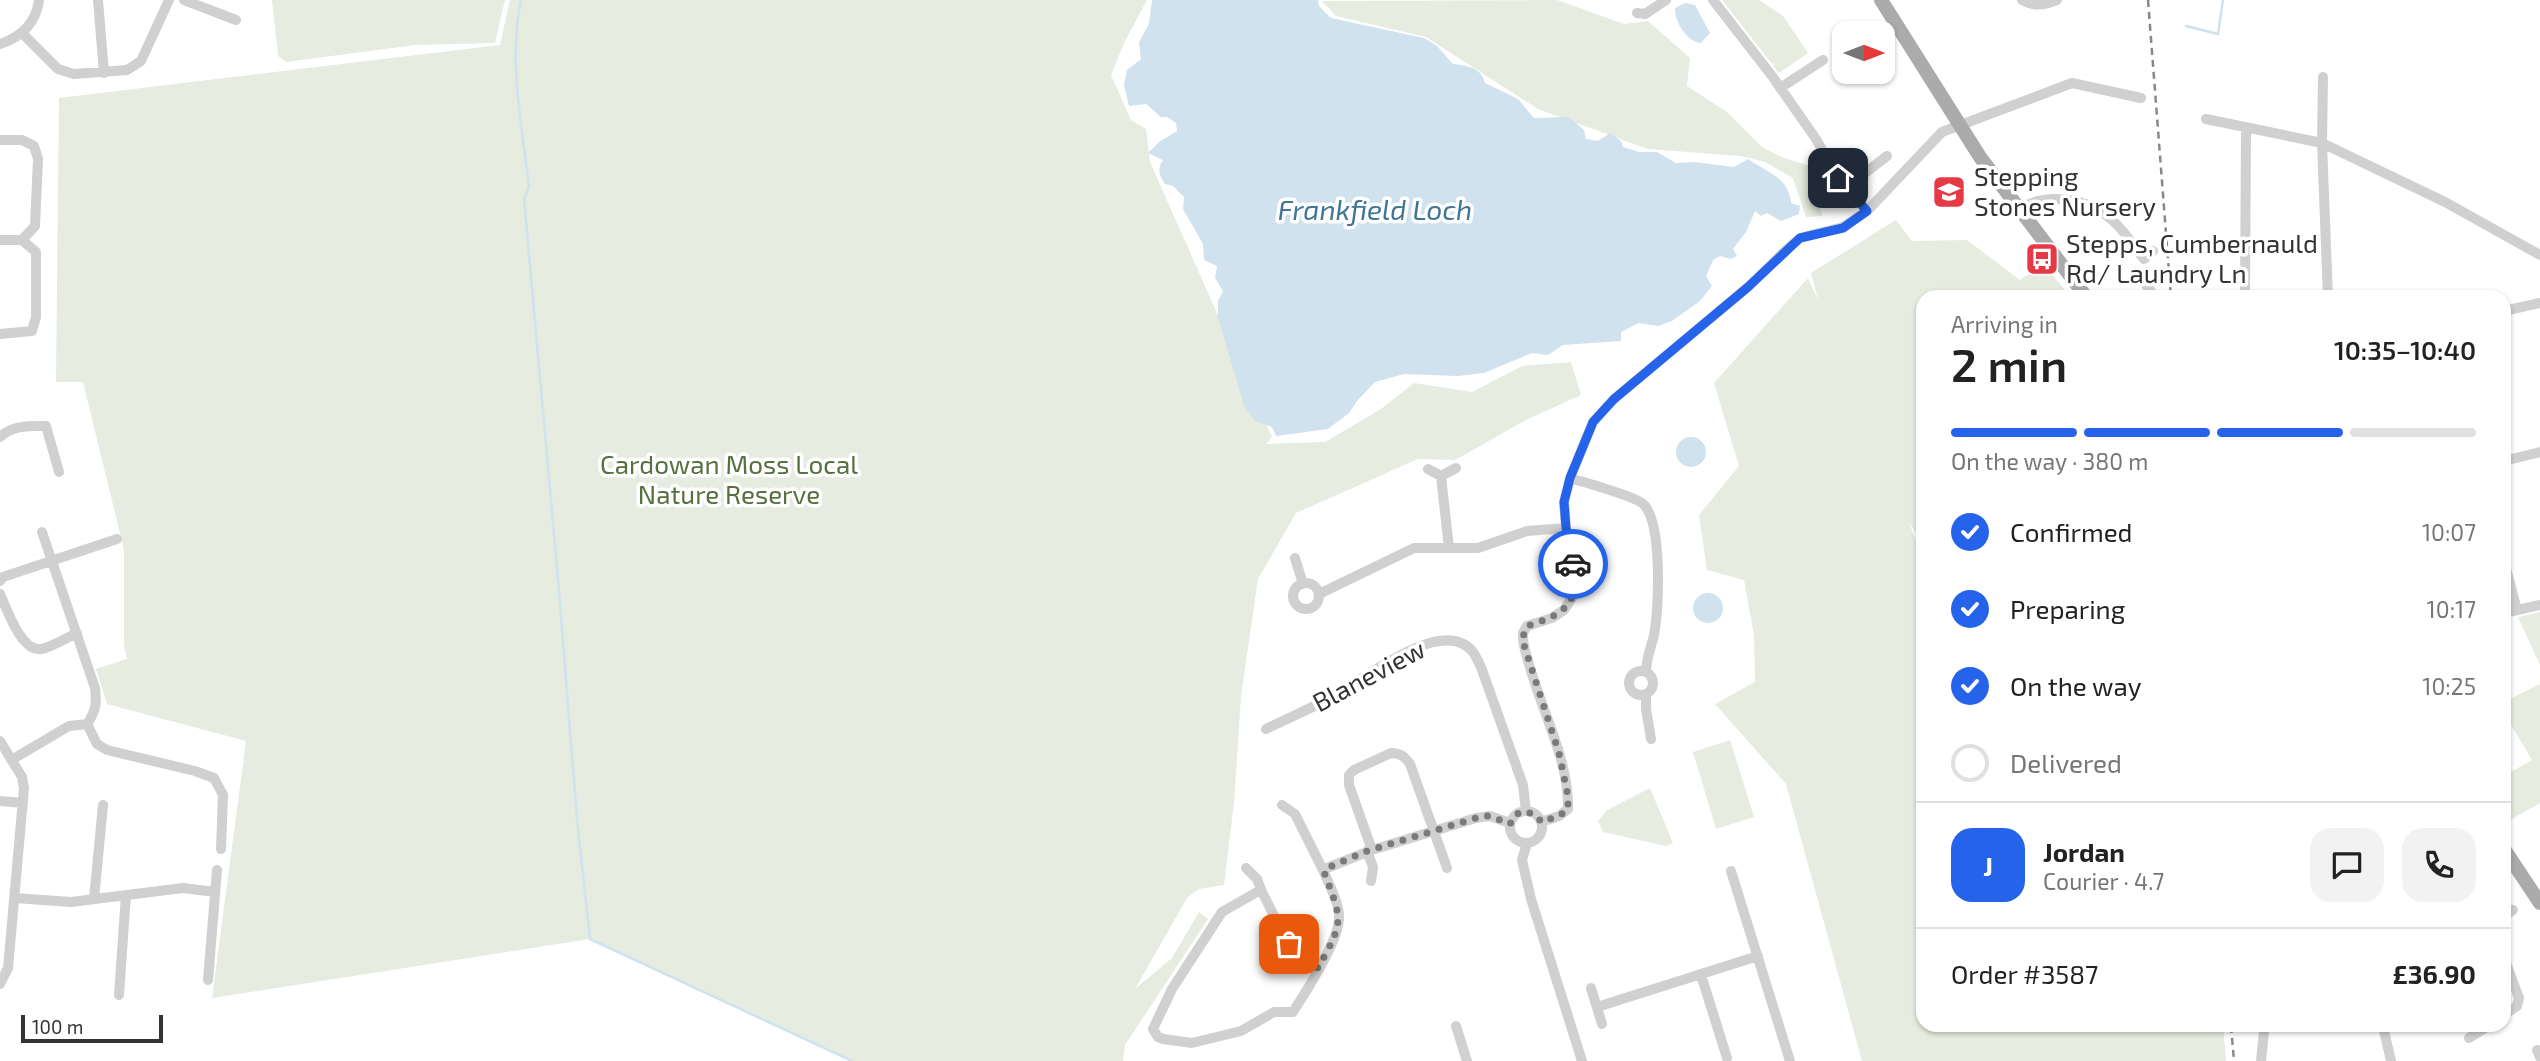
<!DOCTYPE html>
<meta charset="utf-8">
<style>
:root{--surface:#fff;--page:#f2f2f2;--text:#222;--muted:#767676;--line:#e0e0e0;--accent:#2563eb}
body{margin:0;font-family:"Exo 2",sans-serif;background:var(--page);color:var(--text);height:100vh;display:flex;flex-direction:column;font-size:26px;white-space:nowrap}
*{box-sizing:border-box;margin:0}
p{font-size:23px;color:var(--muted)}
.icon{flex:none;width:38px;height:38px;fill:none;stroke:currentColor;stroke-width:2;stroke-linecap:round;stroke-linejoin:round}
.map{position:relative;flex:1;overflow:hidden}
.details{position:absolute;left:1916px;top:290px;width:595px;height:742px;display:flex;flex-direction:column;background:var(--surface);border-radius:21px;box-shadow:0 2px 5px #0004}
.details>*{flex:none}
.needle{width:46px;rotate:90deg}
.fabs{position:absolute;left:1832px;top:21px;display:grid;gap:14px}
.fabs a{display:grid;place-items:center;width:63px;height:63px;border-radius:14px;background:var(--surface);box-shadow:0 2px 5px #0004;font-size:35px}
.scale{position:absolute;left:21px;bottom:18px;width:142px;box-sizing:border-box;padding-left:7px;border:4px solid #333;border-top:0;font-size:19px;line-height:24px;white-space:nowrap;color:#333;-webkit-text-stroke:5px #fff;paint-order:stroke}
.pin{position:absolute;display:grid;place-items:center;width:60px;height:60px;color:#fff;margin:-30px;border-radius:14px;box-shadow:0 4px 10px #0006}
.courier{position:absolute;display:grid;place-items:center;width:70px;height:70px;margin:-35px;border:5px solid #2563eb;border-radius:50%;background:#fff;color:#222;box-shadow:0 2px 9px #0007}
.overview em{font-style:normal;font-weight:600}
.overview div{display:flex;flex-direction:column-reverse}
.overview{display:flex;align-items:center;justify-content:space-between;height:119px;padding:0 35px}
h1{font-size:46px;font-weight:600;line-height:52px}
.bar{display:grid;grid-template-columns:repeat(4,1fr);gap:10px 7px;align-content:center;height:84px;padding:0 35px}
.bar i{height:9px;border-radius:5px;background:var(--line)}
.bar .selected{background:var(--accent)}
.bar p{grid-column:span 4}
.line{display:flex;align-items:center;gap:18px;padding:0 35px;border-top:2px solid var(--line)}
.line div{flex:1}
.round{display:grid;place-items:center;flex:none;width:74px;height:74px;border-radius:21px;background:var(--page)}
ol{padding:0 35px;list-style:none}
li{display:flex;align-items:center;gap:21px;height:77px}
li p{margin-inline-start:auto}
li .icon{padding:7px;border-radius:50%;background:var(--accent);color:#fff;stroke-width:4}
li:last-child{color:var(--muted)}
li i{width:38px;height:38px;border:4px solid var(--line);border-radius:50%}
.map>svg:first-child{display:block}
</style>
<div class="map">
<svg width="2540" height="1061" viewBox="0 0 2540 1061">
<rect width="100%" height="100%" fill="#fff"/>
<path fill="#e6ecdf" d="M272 0H505L495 43 415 45 286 62 278 56Z
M510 0H1147L1124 43 1111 75 1131 120 1146 129 1150 162 1272 437 1266 444 1325 442 1381 409 1414 383 1472 392 1522 366 1571 362 1581 395 1528 419 1455 460 1418 459 1296 513 1258 579 1241 696 1234 803 1224 885 1199 889 1187 898 1135 989 1172 958 1199 912 1208 919 1125 1045 1123 1061H852L590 939 212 998 246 741 107 704 96 669 127 659 124 645V550L83 382H56L59 98 500 45Z
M1557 0 1624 24 1648 21 1690 58 1687 86 1727 112 1762 147 1781 157 1813 167 1822 216 1806 217 1793 178 1765 162 1740 156 1648 149 1538 109 1426 37 1336 16 1322 1Z
M1722 0H1759L1783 16 1808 53 1779 73 1773 66 1775 63 1772 64Z
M1896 220 1912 241 1967 240 2020 280 2043 264 2071 297 1923 298V542L1909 523 1923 558V1026H2223L2226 1061H1862L1786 784 1715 704 1755 682 1754 635 1744 580 1707 570 1699 515 1739 466 1714 383 1808 278 1818 300 1811 273Z
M2540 612V665L2518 617Z
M2540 684V803L2505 823 2504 776 2532 760 2504 713V702Z
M1730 740 1754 817 1716 829 1693 752Z
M1650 788 1673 843 1666 846 1603 832 1598 821 1607 810Z"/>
<path fill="#cfe2ee" d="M1152 0H1318L1319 6 1331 18 1424 38 1437 46 1453 64C1468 66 1481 67 1485 83L1518 99 1534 118 1569 117 1584 130 1586 139 1598 141 1610 133 1621 141 1623 147 1639 152H1657L1676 163 1694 162 1734 167 1748 159C1766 172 1789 177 1791 203L1800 206 1799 214 1781 221 1767 213 1761 216 1755 211 1746 232 1733 249 1737 256 1731 259 1720 256 1713 260 1706 276 1712 286 1700 301 1672 321 1658 326 1639 323 1621 332V341L1563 345 1548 355 1532 353 1484 373 1458 376 1404 374 1375 382 1357 401 1349 413 1328 429 1276 436 1272 427 1255 421 1244 406 1218 317V301L1223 291 1215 278 1217 266 1204 260 1203 244 1183 209 1184 197 1173 186 1165 184C1159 175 1157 169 1163 160L1148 153 1159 142 1177 131 1176 123 1167 117H1161L1146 104 1129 106 1124 85 1127 70 1141 59 1139 42 1149 24Z
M1685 3 1695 5 1710 33 1701 43C1687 42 1674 21 1675 8Z
M1676 452a15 15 0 1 1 30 0a15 15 0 1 1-30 0Z
M1693 608a15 15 0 1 1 30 0a15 15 0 1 1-30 0Z"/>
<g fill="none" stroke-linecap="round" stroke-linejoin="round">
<path stroke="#cfe2ee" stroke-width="2.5" d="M521 0C508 62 522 125 529 187L524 199 558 579 577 819 590 939 852 1061
M2186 26 2218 34 2223 0"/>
<path stroke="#d0d0d0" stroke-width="10" d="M98 0 104 73
M184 0 236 20
M1713 0 1772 76 1816 139 1838 178 1867 211
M2022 0C2034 7 2044 5 2057 0
M1637 13 1645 14 1666 0
M22 33 58 69 74 74 127 70 141 61 169 0
M0 44C21 37 36 23 39 0
M2323 77 2322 143 2328 298
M1780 88 1823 60
M2206 119 2322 143 2445 202 2540 255
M0 140H22L34 146 38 159 35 226 22 240
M1847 187 1887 156
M2018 210C2046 191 2089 198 2113 221 2125 231 2134 247 2144 259L2153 251
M0 240H22L36 252V317L32 331 0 334
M2144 282 2156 298
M2245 298 2246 127
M2504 311 2540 303
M0 437C13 425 28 426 46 426L59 472
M2504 461 2540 452
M1428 469 1441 476 1456 468
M1441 476 1449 548
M1570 478C1586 483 1631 495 1642 503 1663 519 1659 610 1654 635 1651 648 1646 659 1646 672
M1295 558 1303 584
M2504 561 2517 610
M0 581 3 577 117 539
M1293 596a13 13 0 1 1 26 0a13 13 0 1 1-26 0Z
M0 594C7 609 21 652 41 649 52 647 66 638 77 633
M1319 594 1414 548H1478L1527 531 1566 528
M2504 613 2540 605
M1629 683a12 12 0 1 1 24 0a12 12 0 1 1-24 0Z
M1646 695V709L1651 739
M87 724 97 744 107 750 195 771 214 778 223 795 221 849
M1266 729C1288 718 1312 708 1334 696 1362 680 1443 614 1473 652 1476 656 1478 662 1481 667L1523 785 1526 811
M0 741 22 777 24 788 8 968 0 984
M13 759 69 726 87 724C96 711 97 703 95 688L42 532
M0 801 23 803
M1282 805 1295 814 1324 872
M1510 827a16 16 0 1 1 32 0a16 16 0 1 1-32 0Z
M1541 822 1559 816 1568 809C1569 762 1544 715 1531 671 1528 659 1522 646 1523 633L1527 626 1552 618 1564 610 1573 596 1574 571 1566 528 1564 502 1570 478 1593 422 1614 399 1748 287 1787 249 1800 238 1843 227 1867 211 1942 132 2072 83 2141 98
M1527 843 1522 860 1531 899 1582 1061
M1372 850 1349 785V775L1354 770 1391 753C1401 753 1405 757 1410 764L1447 868
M1367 851 1373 867 1371 881
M1246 868 1257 879 1262 892
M1731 871 1790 1061
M15 898 71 902 183 888 215 892
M94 899 103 805
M2504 916 2513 910
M2504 958 2519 998 2517 1006 2504 1015
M1318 968C1288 954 1277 920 1262 892H1257L1222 912 1172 989 1153 1029 1158 1037 1163 1039 1192 1043 1241 1031 1274 1012H1293C1306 991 1342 937 1339 914 1338 900 1329 885 1324 872L1327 868 1372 850 1476 818 1490 816 1510 823
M1701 975 1727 1058
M208 980 217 870
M1591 988 1602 1024
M119 995 126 895
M1597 1007 1758 956
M1456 1026 1467 1061
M2261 1026 2264 1032 2261 1061
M2383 1026 2391 1061
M2469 1038 2488 1026
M2537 1050 2540 1057"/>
<path stroke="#ababab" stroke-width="14" d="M1881 0 1980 157 2087 298
M2504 849 2540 903"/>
<path stroke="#888" stroke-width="2.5" stroke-dasharray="7 5" stroke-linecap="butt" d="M2148 0 2171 298
M2231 1026 2234 1061"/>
</g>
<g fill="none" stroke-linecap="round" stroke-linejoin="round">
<path stroke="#7a7a7a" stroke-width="7" stroke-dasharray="0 12.6" d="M1289 944 1307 963 1318 968C1344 921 1343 922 1324 872L1327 868 1367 851 1483 816H1490L1510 824 1516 814 1526 811 1538 817 1541 822 1559 816 1568 809V796L1559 753 1522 639 1527 626C1562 615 1581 605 1573 564"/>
<path stroke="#2563eb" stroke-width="9" d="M1573 564 1566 528 1564 502 1570 478 1593 422 1614 399 1748 287 1800 238 1843 228 1867 211 1838 178"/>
</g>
<defs>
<symbol id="school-square" viewBox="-11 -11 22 22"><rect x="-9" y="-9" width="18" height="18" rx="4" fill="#e63946" stroke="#fff"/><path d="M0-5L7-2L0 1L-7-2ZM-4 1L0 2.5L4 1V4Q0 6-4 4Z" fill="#fff"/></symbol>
<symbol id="bus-square" viewBox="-11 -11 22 22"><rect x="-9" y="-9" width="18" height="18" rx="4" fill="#e63946" stroke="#fff"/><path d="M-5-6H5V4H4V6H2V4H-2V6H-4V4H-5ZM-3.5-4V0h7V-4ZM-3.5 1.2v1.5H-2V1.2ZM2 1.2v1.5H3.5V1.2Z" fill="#fff"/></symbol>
</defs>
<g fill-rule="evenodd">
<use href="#school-square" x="1930" y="173" width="38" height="38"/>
<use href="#bus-square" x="2023" y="240" width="38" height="38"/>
</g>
<g text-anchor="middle" stroke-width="7" stroke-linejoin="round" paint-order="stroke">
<g font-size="26" fill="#333" stroke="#fff" text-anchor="start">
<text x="1974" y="186">Stepping<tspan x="1974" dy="30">Stones Nursery</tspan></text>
<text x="2066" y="253">Stepps, Cumbernauld<tspan x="2066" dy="30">Rd/ Laundry Ln</tspan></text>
</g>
<g font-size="26" fill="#56703f" stroke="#fff">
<text x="729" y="474">Cardowan Moss Local<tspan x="729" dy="30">Nature Reserve</tspan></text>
</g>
<g font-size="26" fill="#333" stroke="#fff">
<text transform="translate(1369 676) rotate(-28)" y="9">Blaneview</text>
</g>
<g font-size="28" font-style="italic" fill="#3f7597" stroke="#fff">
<text x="1375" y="220">Frankfield Loch</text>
</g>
</g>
</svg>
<div class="fabs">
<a><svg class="needle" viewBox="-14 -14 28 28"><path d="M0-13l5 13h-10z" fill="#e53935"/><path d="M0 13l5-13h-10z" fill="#767676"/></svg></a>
</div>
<div class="scale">100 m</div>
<div class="pin" style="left:1289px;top:944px;background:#ea580c"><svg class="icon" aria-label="bag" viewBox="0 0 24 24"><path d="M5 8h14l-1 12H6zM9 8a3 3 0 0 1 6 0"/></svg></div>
<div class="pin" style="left:1838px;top:178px;background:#1f2937"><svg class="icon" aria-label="home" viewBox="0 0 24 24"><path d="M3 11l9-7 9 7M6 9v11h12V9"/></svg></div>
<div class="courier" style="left:1573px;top:564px"><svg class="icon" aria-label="car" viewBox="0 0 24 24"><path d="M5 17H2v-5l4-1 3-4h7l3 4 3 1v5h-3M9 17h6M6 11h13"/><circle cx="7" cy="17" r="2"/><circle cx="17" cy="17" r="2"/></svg></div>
<section class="details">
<div class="overview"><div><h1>2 min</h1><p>Arriving in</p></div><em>10:35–10:40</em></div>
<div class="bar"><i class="selected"></i><i class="selected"></i><i class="selected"></i><i></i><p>On the way · 380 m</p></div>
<ol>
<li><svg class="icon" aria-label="check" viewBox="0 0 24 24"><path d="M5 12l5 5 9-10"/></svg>Confirmed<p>10:07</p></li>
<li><svg class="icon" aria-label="check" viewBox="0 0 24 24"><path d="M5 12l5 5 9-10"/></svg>Preparing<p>10:17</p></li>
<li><svg class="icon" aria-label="check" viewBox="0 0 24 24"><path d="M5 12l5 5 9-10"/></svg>On the way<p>10:25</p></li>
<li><i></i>Delivered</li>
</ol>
<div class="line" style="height:126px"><b class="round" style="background:var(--accent);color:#fff">J</b><div><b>Jordan</b><p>Courier · 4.7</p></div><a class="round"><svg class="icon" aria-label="chat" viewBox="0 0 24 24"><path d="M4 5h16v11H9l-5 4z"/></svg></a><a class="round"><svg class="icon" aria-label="phone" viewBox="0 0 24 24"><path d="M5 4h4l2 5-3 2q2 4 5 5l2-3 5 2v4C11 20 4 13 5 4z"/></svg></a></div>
<div class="line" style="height:91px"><div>Order #3587</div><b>£36.90</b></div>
</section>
</div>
